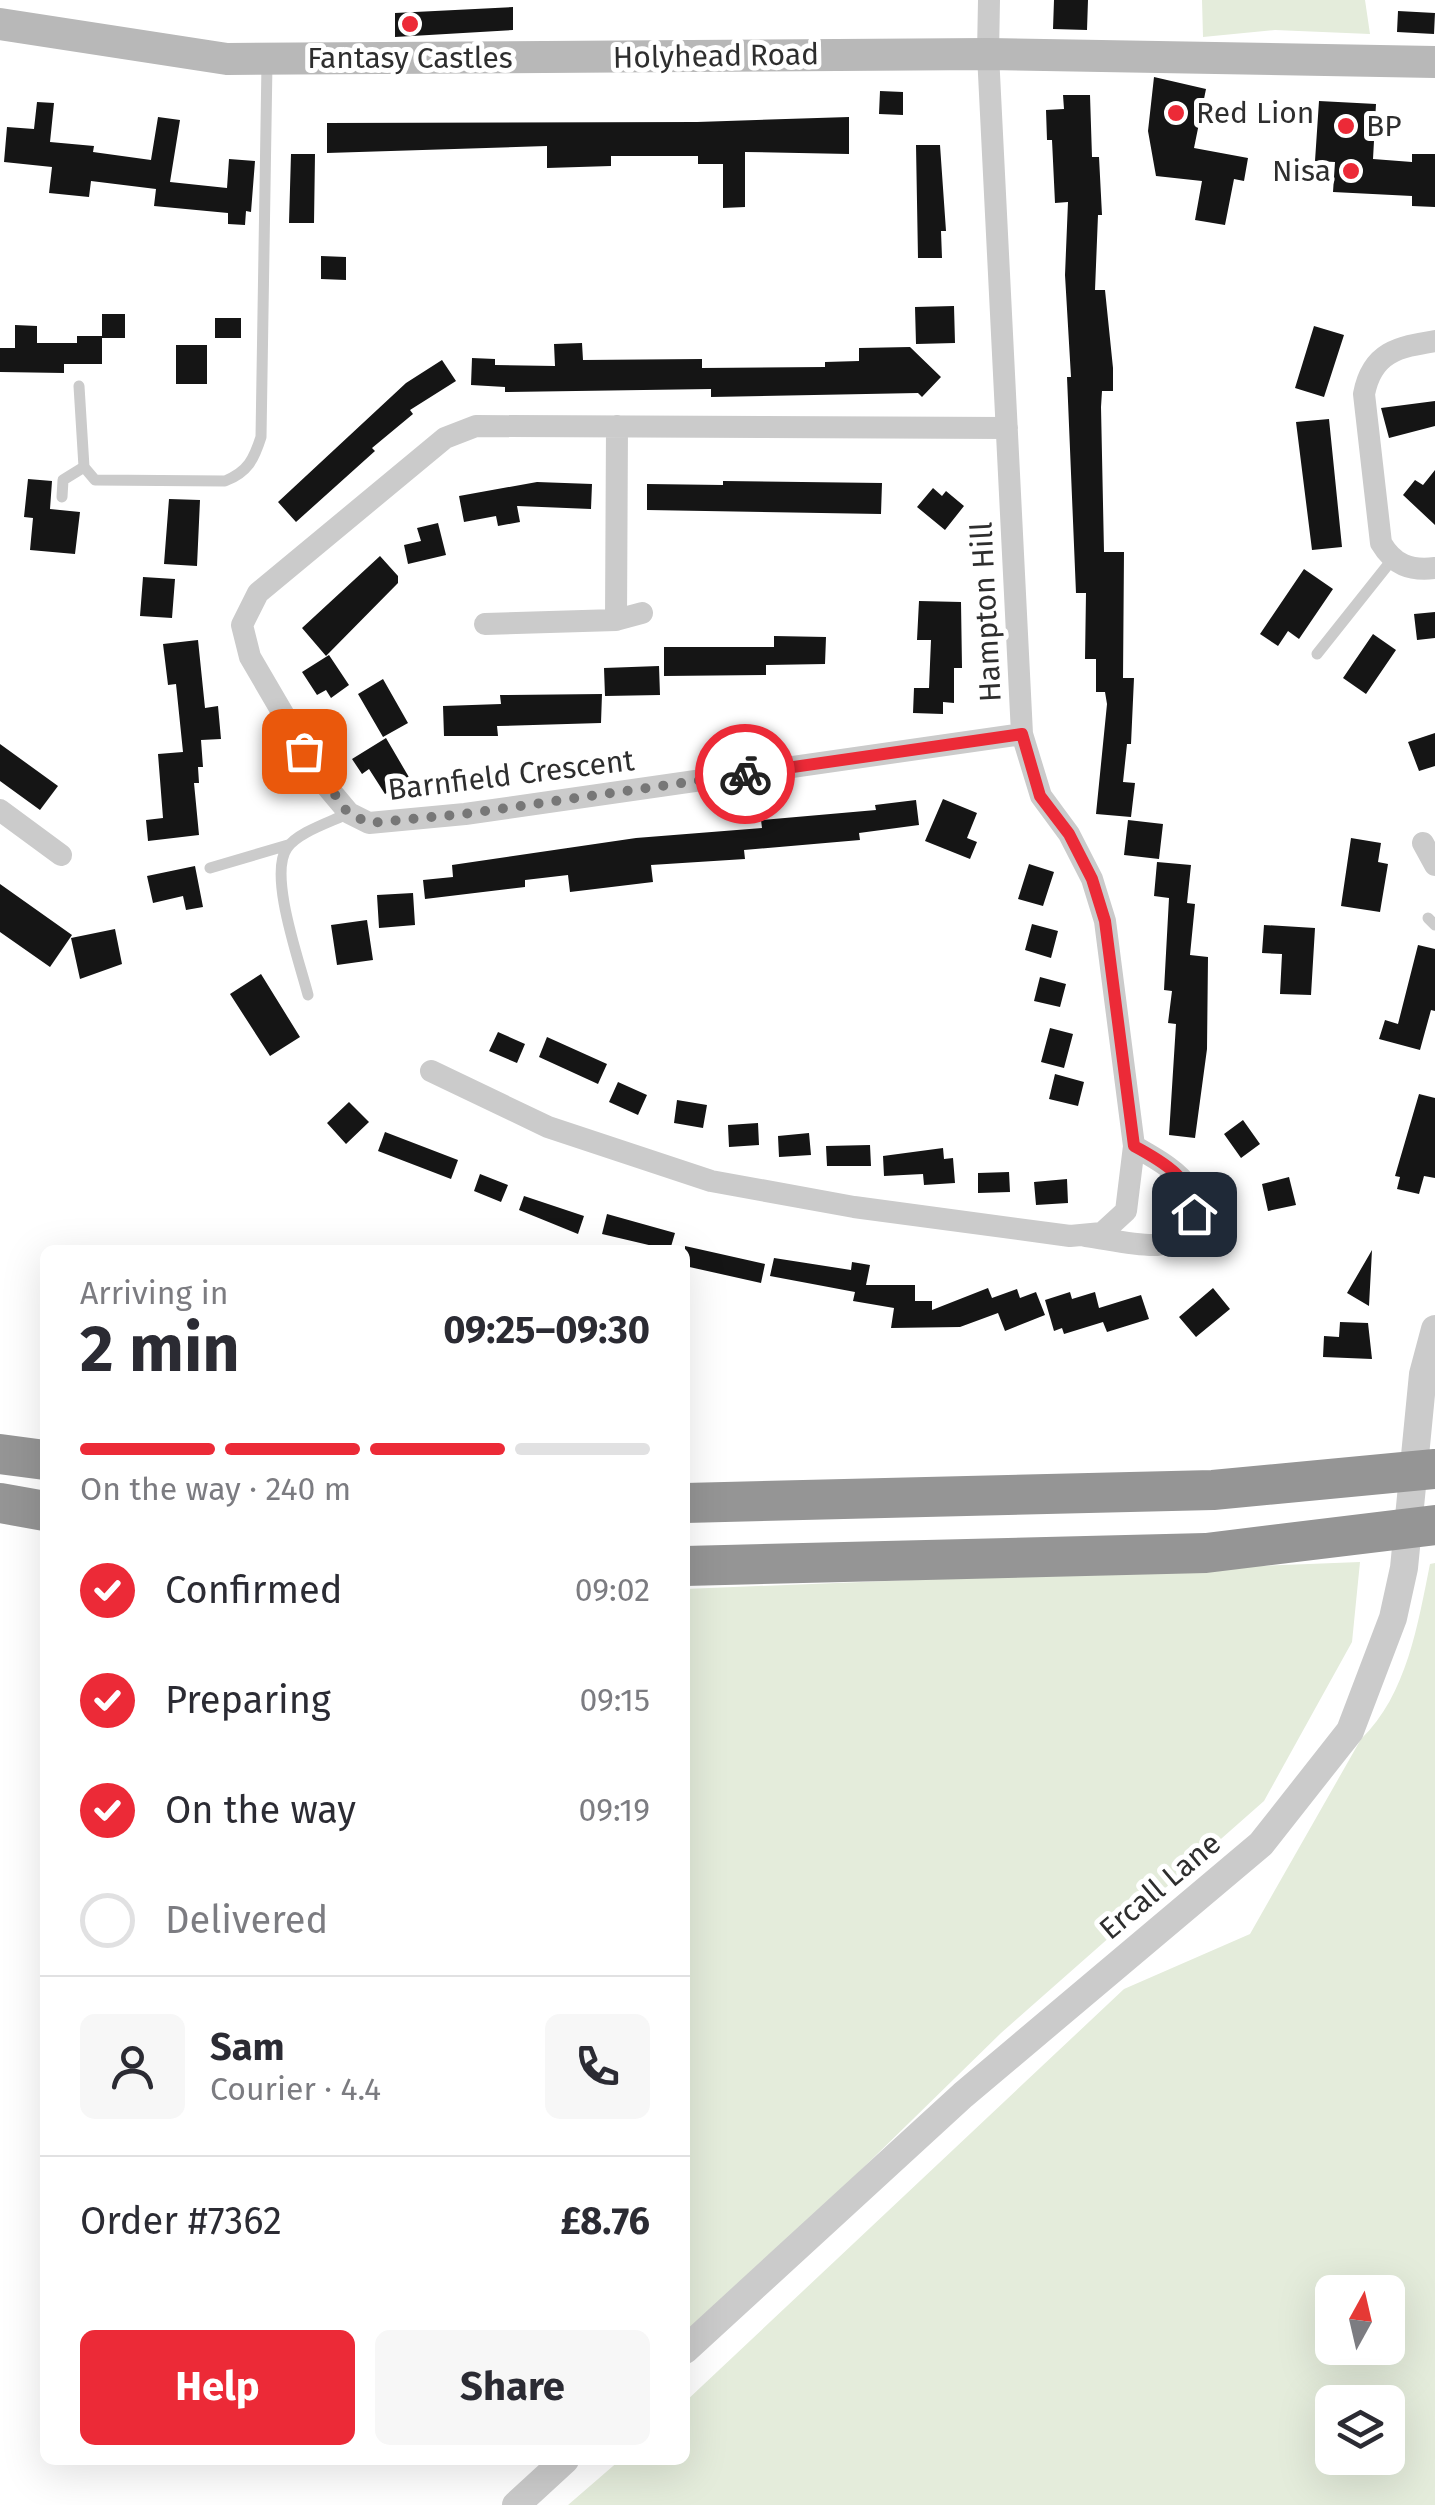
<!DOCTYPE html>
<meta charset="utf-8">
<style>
:root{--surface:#fff;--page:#f7f7f7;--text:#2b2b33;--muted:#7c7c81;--line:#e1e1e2;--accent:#ec2a37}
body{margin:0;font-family:"Fira Sans",sans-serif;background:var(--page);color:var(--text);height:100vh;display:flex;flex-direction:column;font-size:38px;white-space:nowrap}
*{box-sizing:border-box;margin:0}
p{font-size:32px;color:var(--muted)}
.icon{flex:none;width:55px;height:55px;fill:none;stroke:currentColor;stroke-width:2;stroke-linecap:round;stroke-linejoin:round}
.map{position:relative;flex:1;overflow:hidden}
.side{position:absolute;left:40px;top:1245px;width:650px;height:1220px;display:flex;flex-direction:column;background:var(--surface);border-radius:15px;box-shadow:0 10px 40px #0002}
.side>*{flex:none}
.needle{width:65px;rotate:8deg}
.buttons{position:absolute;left:1315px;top:2275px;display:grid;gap:20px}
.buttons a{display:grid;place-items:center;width:90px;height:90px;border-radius:15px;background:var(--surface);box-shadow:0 10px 40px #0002;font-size:50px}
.pin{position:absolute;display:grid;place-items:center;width:85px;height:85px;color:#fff;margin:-42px;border-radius:20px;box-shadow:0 5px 15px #0006}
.courier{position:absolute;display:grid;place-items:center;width:100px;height:100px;margin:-50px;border:8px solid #ec2a37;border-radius:50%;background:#fff;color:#222;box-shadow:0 2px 12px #0007}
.head em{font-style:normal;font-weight:700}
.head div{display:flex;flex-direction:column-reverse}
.head{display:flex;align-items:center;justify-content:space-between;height:170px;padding:0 40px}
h1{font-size:65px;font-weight:700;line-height:75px}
.bar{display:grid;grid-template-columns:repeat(4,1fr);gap:15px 10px;align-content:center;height:120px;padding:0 40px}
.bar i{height:12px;border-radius:8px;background:var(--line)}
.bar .current{background:var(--accent)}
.bar p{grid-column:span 4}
.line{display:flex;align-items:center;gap:25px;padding:0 40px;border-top:2px solid var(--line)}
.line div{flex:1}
.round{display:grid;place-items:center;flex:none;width:105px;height:105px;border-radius:15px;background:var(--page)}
ol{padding:0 40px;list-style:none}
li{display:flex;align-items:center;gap:30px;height:110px}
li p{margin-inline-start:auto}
li .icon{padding:10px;border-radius:50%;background:var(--accent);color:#fff;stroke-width:4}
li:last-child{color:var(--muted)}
li i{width:55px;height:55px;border:5px solid var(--line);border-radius:50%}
.action{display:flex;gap:20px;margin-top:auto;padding:20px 40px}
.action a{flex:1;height:115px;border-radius:15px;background:var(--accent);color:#fff;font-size:40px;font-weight:700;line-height:115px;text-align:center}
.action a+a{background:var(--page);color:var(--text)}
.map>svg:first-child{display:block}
</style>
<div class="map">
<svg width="1435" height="2505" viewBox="0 0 1435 2505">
<rect width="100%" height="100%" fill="#fff"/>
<path fill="#e4ecdb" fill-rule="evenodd" d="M1202 0H1365L1370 34 1275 30 1203 37Z
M1360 1562 1352 1642 1264 1801 1001 2033 685 2342V1589Z
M1435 1563V2505H568L620 2460H685V2402L1124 1989 1250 1934 1361 1739C1407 1695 1418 1623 1430 1564ZM1332 2292H1388V2348H1332ZM1332 2402H1388V2458H1332Z"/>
<path fill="#151515" d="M1054 0H1088L1087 30 1053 29Z
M513 7V30L395 37V13Z
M1398 11 1435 13 1434 34 1397 32Z
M1154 77 1206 89 1194 148 1248 158 1244 181 1234 179 1225 225 1195 220 1202 181 1156 176 1148 131Z
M880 91 903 92V115L879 114Z
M1063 95H1090L1092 157H1099L1102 215H1098L1095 290H1105L1113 368V391H1102L1101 407 1104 552H1124L1123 678H1134L1131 744H1127L1123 782 1135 783 1131 817 1096 814 1107 704 1105 692H1096V659H1085L1086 593H1076L1067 377H1071L1065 275 1068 202 1055 203 1052 140H1047L1046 110 1064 109Z
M1319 101 1376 104 1373 159 1412 162V154H1435V207L1412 206V196L1333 192 1335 162 1315 161Z
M37 102 54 103 50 142 94 146 93 152 151 160 158 117 180 120 170 182 227 188 229 159 255 161 251 212 246 211 245 225 228 224V213L154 206 156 189 91 181 89 197 49 193 52 167 4 162 7 127 34 129Z
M849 117V154L745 152V207L723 208V164H698V156H611V166L547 168V146L327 153V123L697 122Z
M916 145H940L946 231H941L942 258H918Z
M291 154H315L314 223H289Z
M321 256 346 257V280L321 279Z
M954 306 955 343 916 344 915 307Z
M102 314H125V338H102Z
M215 318H241V338H215Z
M15 325 37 326V343H77V336H102V364H64V373L0 372V348H15Z
M1314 326 1344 335 1324 397 1295 388Z
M582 343 583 360 702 359V368L825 367V362L859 361V348L910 347 941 377 922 397 918 393 711 397V389L505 392V387L471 385 472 358 495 359V365L555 366 554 344Z
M176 345H207V384H176Z
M442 360 456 381 410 410 413 414 372 448 375 451 296 522 278 502 406 383Z
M1435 401V426L1389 438 1381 408Z
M1329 419 1342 547 1312 550 1296 422Z
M1435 470V525L1403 495 1415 480 1423 485Z
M28 479 52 481 50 509 80 512 75 554 30 550 33 518 24 517Z
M723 481 882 483 881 514 647 510V484L723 485Z
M537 482 592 484 591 509 517 506 520 522 498 526 496 516 464 522 459 496Z
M933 488 942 496 946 491 964 506 945 530 917 507Z
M169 499 200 500 197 566 164 564Z
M438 523 446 555 408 564 404 545 421 541 417 528Z
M380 556 398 576V583L326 656 302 628Z
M1304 569 1333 589 1299 639 1288 631 1278 646 1260 634Z
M143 577 175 579 172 618 140 616Z
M919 601 961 602 962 668H954V703L943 702V714L913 713 914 688H929L931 640H917Z
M1435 612V638L1417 640 1414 614Z
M1373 634 1396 650 1366 694 1343 678Z
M774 636 826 637 825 664 766 665V675L664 676V647H774Z
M198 640 205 708 218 706 221 739 201 740 203 767H198L199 783H194L199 835 148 841 146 820 163 818 158 754 183 752 176 684 168 685 163 644Z
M329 655 349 685 331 698 326 690 317 695 302 672Z
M659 666 660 695 605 696 604 668Z
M383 679 408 723 383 737 358 694Z
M602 694 601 723 497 726 498 736H444L443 706 501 704 500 695Z
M1435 733V766L1419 771 1408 742Z
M386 738 410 779 385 794 369 769 362 774 352 759Z
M0 744 58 786 40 810 0 781Z
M943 799 977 813 967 838 977 842 970 859 925 841Z
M916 800 919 825 859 833 860 840 744 850 745 859 651 865 653 882 570 892 568 875 525 880V887L425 899 423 880 453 877 452 865 636 838 762 828 761 820 876 810 875 805Z
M1128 820 1163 824 1159 859 1124 855Z
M1351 838 1381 843 1378 862 1388 864 1380 912 1341 906Z
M1157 862 1191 865 1187 903 1195 904 1190 955 1208 957 1207 1049 1195 1138 1169 1135 1176 1024 1168 1023 1172 991 1164 990 1169 898 1154 896Z
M1029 864 1054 872 1043 906 1018 899Z
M195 866 203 907 186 910 183 896 153 903 147 876Z
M0 884 72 935 50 967 0 932Z
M413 893 415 925 379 928 377 895Z
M367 920 373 960 337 965 331 925Z
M1032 924 1058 931 1051 958 1025 950Z
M1264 925 1315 928 1311 995 1280 994 1282 954 1262 953Z
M115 929 122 964 80 979 71 938Z
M1418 945 1435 949V1011L1431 1010 1420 1050 1379 1039 1385 1020 1398 1024Z
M261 974 300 1037 270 1056 230 994Z
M1040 977 1066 984 1060 1007 1034 1001Z
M1050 1028 1073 1034 1064 1068 1041 1062Z
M498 1032 525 1044 517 1063 489 1051Z
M547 1037 607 1064 598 1084 539 1057Z
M1055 1074 1084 1082 1078 1106 1049 1099Z
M618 1082 647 1095 638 1115 609 1102Z
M1419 1094 1435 1098V1178L1424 1176 1419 1194 1397 1189 1400 1177 1395 1176Z
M677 1100 707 1105 703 1128 674 1123Z
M349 1102 369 1122 346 1144 327 1123Z
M1243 1120 1260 1144 1241 1158 1224 1134Z
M758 1123 759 1145 729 1147 728 1125Z
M385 1132 458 1160 451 1179 378 1151Z
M809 1133 811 1155 779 1157 778 1136Z
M870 1145 871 1166H827L826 1146Z
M943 1148 944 1159 953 1158 955 1183 924 1185 923 1174 884 1176 883 1156Z
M1009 1172 1010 1192 978 1193V1173Z
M480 1174 508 1185 501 1202 474 1191Z
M1289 1177 1296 1205 1268 1211 1262 1184Z
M1067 1179 1068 1203 1036 1205 1034 1182Z
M524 1196 584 1216 578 1234 519 1210Z
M607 1214 675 1233 670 1250 602 1234Z
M685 1246 765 1264 761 1283 685 1266Z
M1372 1250 1369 1306 1347 1293Z
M774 1258 851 1270 852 1262 870 1265 866 1285H915V1301H932V1310L988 1288 992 1298 1017 1289 1020 1298 1036 1292 1045 1315 1005 1331 998 1313 960 1327 891 1328 894 1308 853 1301 855 1292 770 1276Z
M1213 1288 1230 1309 1196 1337 1179 1317Z
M1070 1292 1072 1299 1095 1292 1099 1308 1141 1295 1149 1319 1107 1332 1103 1322 1064 1334 1062 1328 1054 1331 1045 1300Z
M1340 1322 1368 1323 1372 1359 1323 1357 1324 1336 1339 1337Z"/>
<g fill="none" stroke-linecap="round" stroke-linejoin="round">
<path stroke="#cbcbcb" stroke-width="11" d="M79 386 84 467 95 480 225 481C248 472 254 459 261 437L267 63
M62 497 63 480 84 467
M1317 654 1391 561
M210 868 288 845
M1428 918 1435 925
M308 995C300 963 268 875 287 848 298 832 331 822 349 813"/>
<path stroke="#cbcbcb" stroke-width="22" d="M1435 341C1398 347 1372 352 1364 394L1381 543C1394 565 1410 571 1435 568
M1007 428 476 426 445 438 258 593 242 625 250 657 323 782 349 813 369 823 465 814 1022 734
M616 620 617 426
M485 624 616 620 642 613
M0 810 61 855
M1423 843 1435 865
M431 1071 548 1127 711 1181 854 1207 1070 1236 1102 1233 1126 1211 1134 1146 1105 921 1092 879 1069 834 1041 796 1022 734 988 54 989 0
M1086 1236C1108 1239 1134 1246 1157 1245 1183 1243 1206 1214 1190 1189 1178 1170 1153 1157 1134 1146"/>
<path stroke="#cbcbcb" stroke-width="28" d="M685 2350 963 2095 1261 1844 1350 1731 1393 1618 1404 1568 1423 1374 1435 1329
M516 2505 565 2460"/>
<path stroke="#b8b8b8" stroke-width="32" d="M0 24 227 59 988 54 1435 62"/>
<path stroke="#959595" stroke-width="40" d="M0 1454 45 1460
M0 1503 45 1511
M685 1503 1213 1490 1435 1469
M685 1566 1206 1553 1435 1525"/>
</g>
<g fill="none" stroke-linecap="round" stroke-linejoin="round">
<path stroke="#777" stroke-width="10" stroke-dasharray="0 18" d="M304 751 348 813 369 823 464 814 745 774"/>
<path stroke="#ec2a37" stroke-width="12" d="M745 774 1022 734 1040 796 1069 834 1092 879 1105 921 1134 1146C1162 1161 1194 1179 1194 1214"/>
</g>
<g fill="#ec2a37" stroke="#fff" stroke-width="4">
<circle cx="410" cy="24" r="10"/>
<circle cx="1176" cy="113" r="10"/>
<circle cx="1346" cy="126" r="10"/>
<circle cx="1351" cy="171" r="10"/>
</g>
<g text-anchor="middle" stroke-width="10" stroke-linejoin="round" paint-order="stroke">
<g font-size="30" fill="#2e2e2e" stroke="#fff">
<text transform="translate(716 56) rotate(-1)" y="10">Holyhead Road</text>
<text transform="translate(986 612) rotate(-93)" y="10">Hampton Hill</text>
<text transform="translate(511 775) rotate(-7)" y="10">Barnfield Crescent</text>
<text transform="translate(1160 1886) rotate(-40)" y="10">Ercall Lane</text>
</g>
<g font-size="30" fill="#2e2e2e" stroke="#fff" text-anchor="start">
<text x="410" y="68" text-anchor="middle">Fantasy Castles</text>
<text x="1196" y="123">Red Lion</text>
<text x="1366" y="136">BP</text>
<text x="1331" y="181" text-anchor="end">Nisa</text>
</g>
</g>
</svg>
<div class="buttons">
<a><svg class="needle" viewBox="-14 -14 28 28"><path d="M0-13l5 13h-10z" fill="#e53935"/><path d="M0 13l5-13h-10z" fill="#7c7c81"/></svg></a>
<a><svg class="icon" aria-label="layers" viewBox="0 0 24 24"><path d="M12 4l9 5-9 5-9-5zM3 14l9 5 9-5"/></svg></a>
</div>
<div class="pin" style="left:304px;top:751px;background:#ea580c"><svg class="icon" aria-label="bag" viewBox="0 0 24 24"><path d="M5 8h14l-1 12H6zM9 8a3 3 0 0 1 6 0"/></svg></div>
<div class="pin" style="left:1194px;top:1214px;background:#1f2937"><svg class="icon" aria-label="home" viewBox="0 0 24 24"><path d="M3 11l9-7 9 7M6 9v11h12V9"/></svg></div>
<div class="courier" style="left:745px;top:774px"><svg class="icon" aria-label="bike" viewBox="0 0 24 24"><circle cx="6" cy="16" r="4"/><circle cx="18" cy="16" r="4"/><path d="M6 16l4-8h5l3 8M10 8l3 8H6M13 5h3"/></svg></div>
<section class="side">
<div class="head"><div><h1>2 min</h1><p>Arriving in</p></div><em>09:25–09:30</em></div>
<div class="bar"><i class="current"></i><i class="current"></i><i class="current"></i><i></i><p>On the way · 240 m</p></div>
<ol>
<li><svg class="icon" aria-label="check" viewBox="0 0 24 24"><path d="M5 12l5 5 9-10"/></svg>Confirmed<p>09:02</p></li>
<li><svg class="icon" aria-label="check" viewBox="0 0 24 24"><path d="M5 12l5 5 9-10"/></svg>Preparing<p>09:15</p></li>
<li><svg class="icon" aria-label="check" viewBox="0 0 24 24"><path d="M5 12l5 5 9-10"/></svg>On the way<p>09:19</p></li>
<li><i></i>Delivered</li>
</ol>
<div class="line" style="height:180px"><a class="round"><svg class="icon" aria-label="person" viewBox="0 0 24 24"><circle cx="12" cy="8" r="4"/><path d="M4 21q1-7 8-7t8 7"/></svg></a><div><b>Sam</b><p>Courier · 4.4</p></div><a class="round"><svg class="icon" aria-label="phone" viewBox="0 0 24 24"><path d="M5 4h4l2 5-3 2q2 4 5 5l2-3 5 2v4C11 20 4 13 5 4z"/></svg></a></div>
<div class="line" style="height:130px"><div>Order #7362</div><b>£8.76</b></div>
<div class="action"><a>Help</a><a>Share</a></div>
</section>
</div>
